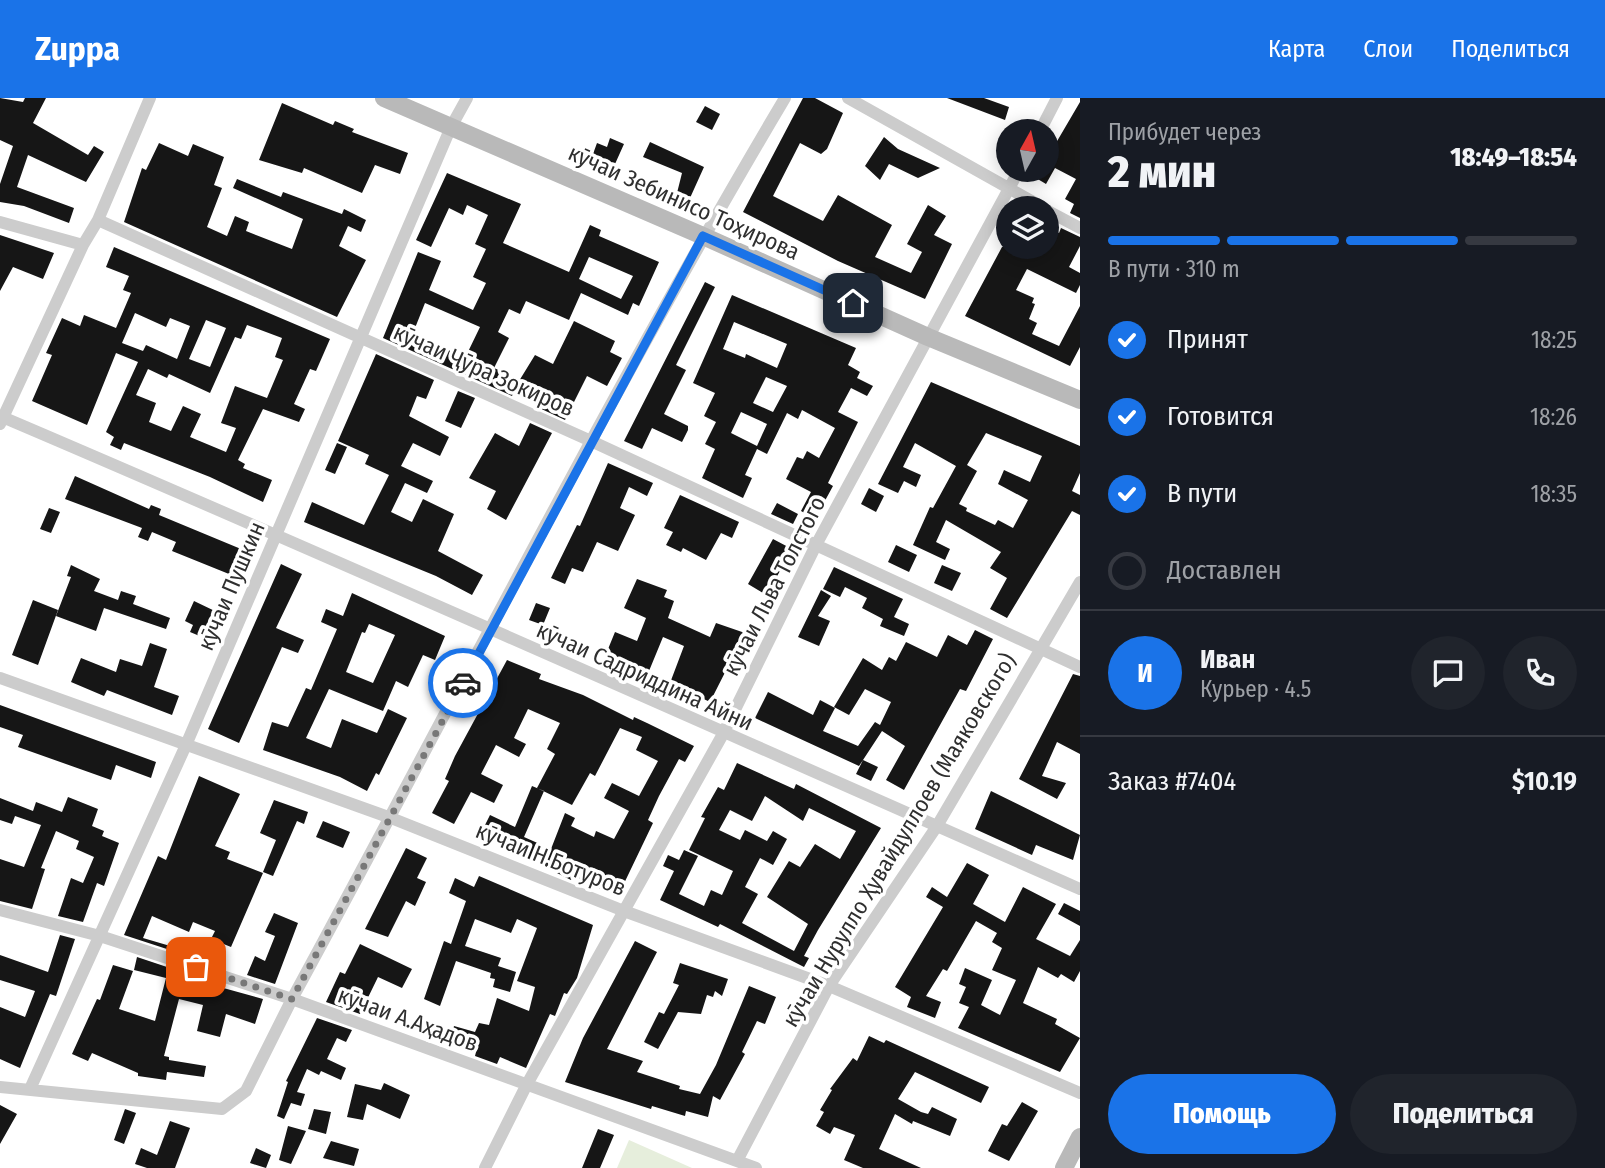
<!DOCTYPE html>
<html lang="ru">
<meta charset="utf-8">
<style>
:root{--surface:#171b24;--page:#20242c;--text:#f1f3f6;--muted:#9ea1a6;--line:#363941;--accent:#1a73e8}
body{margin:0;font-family:"Fira Sans Condensed",sans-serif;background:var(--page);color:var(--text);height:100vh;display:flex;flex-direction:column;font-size:26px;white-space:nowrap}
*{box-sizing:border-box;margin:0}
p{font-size:23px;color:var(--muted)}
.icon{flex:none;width:38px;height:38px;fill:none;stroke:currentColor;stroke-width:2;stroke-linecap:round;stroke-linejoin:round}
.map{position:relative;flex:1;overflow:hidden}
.drawer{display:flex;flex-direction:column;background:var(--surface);width:525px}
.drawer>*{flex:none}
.needle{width:46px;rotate:8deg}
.controls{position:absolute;left:996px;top:21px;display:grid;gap:14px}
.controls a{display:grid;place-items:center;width:63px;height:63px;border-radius:50%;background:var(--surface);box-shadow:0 4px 18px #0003;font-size:35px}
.pin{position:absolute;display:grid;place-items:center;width:60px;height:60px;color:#fff;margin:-30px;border-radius:14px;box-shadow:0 4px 10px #0006}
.courier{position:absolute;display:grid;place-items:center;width:70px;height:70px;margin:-35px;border:5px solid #1a73e8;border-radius:50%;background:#fff;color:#222;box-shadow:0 2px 9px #0007}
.summary em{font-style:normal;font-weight:800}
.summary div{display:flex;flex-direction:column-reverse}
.summary{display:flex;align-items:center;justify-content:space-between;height:119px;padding:0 28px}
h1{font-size:46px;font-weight:800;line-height:52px}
.bar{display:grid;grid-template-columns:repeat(4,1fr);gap:10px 7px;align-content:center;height:84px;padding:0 28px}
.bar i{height:9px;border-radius:5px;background:var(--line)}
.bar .on{background:var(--accent)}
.bar p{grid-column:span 4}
.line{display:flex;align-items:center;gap:18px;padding:0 28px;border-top:2px solid var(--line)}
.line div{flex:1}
.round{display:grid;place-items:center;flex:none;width:74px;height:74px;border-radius:37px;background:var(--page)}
ol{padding:0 28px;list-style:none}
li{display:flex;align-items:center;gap:21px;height:77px}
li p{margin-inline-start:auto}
li .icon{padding:7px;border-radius:50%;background:var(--accent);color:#fff;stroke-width:4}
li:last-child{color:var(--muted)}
li i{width:38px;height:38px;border:4px solid var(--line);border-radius:50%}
.primary-button{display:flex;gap:14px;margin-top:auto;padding:14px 28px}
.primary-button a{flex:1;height:80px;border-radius:42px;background:var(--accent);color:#fff;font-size:28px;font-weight:800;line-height:80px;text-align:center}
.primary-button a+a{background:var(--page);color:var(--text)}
header{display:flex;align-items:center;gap:42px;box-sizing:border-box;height:98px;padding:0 35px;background:var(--accent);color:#fff}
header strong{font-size:33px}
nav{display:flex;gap:38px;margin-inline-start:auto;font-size:24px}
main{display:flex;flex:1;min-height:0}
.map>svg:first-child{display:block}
</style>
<header>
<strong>Zuppa</strong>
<nav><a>Карта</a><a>Слои</a><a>Поделиться</a></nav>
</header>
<main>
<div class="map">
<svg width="1080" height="1070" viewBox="0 0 1080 1070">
<rect width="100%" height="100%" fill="#fff"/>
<path fill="#e6eedc" d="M629 1042 692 1070H617Z"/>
<path fill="#161616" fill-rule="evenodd" d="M0 0 23 4 25 0H46L33 25 88 57 94 48 104 54 86 84 28 57 17 89 74 110 69 125 24 108 0 104V86L13 48 0 42Z
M803 0H815L843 15 827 51 821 56 800 45 773 98 823 123 838 97 892 127 875 159 911 175 922 154 907 146 928 107 946 118 934 137 952 146 925 201 838 163 743 114Z
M947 0H984L1009 9 1005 22Z
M1080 4V120L1070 115 1074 106 1065 101 1076 81 1055 70 1046 86 1036 80 1041 72H1046V62Z
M282 5 333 27 335 23 354 31 352 34 408 55 400 76 375 67 362 95 304 70 302 75 259 62Z
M705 8 720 16 712 32 696 24Z
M884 39 898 51 940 70 918 80 889 66 880 82 865 68Z
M610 40 624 46 615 66 593 56 597 45 607 49Z
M650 44 704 69 690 100 677 95 682 75 643 59Z
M159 45 188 58 193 46 224 59 214 87 222 90 207 129 227 138 235 118 249 124 246 133 292 151 303 121 233 90 237 81 281 99 283 94 342 116 344 111 366 122 361 134 348 128 339 148 366 162 337 219 124 124 142 70 146 72Z
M447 75 521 106 503 145 569 174 590 127 601 132 599 138 659 164 639 208 633 205 628 217 581 195 569 222 526 203 520 216 509 211 498 234 509 240 494 270 519 281 512 298 383 240 418 154 441 163 429 192 473 212 486 185 473 179 486 151 475 146 488 117 467 107 463 117 449 110 431 149 416 142ZM589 159 633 178 621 201 579 181ZM425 205 480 229 465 260 413 235Z
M1046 129 1059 135 1061 130 1080 139V148L1069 169 1080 175V187L1076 195 1027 171 1016 192 1034 200 1032 205 1035 206 1029 221 1037 225 1032 236 1059 248 1080 208V249L1070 268 965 218 1002 149H1046Z
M0 137 54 155 43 181 13 169 0 193Z
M114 149 330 241 316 273 310 271 294 306 305 311 299 324 263 311 238 362 245 366 243 370 272 382 263 404 210 379 124 345 121 352 110 347 114 339 106 334 138 264 116 255 87 327 32 303 52 257 46 255 62 220 80 228 84 217 116 230 131 195 123 192 129 178 106 169ZM135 215 166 229 170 220 190 228 177 261 146 247 143 253 122 245ZM206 222 226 230 210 269 189 261ZM247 227 282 240 275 259 283 262 267 300 235 288 221 325 236 330 226 354 190 339 201 316 183 308 171 333 149 324 156 305 136 297 148 271 167 280 169 276 210 295 235 239 241 241Z
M705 184 715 189 676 267 686 272 664 316 688 328V332L682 344 652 330 642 351 624 343Z
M732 197 856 250 848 267 860 274 857 280 873 288 867 298 851 290 838 314 858 324 828 385 833 388 815 421 801 413 811 394 786 381 797 359 803 361 807 353 819 360 835 330 802 312 798 321 787 315 767 356 757 351 745 377 752 380 743 400 702 380 715 351 705 346 716 324 704 318 715 295 693 285ZM734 224 787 246 777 270 746 256 745 260 723 251ZM766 279 787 288 773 314 753 305ZM741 314 767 326 757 348 731 335Z
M574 223 615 243 610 254 622 260 607 288 587 278 565 322 535 308 542 295 519 283 535 257 553 266Z
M376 256 434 282 426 301 417 298 409 318 449 339 440 358 413 345 401 368 433 383 427 395 405 385 391 414 412 424 423 401 454 416 438 453 483 477 472 497 436 478 304 424 312 404 364 427 389 377 365 366 369 357 338 343Z
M931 284 1080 348V375L1072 393 1080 397V417L1072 413 1007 520 990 511 1007 480 990 470 1001 454 946 422 936 444 950 451 945 462 913 447 930 409 933 410 956 368 915 345 903 369 921 377 916 389 904 383 898 395 878 386ZM986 335 1042 358 1030 384 1004 372 998 386 1028 402 1013 430 998 422 995 427 966 413 967 410 959 406 977 373 967 367Z
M458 293 475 300 461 330 445 323Z
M530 325 552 335 506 422 487 411 496 393 469 380 495 335 519 348Z
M337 345 347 349 335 376 325 372Z
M608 365 653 385 647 398 629 389 620 410 635 417 618 453 597 444 583 474 572 470 565 486 551 480 577 427 580 428Z
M75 378 149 411 151 407 161 411 159 417 241 451 229 476 172 453 176 444 152 434 148 443 138 439 142 430 65 401Z
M869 390 884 398 876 414 861 406Z
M680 397 739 424 732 440 721 435 706 462 683 450 681 454 666 447 673 434 664 430Z
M777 405 798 416 793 426 771 416Z
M49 410 60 414 51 435 40 431Z
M773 441 792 451 775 482 772 480 763 495 748 486Z
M896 447 917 457 909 474 888 464Z
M281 466 302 476 276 530 304 542 298 555 282 549 239 645 208 631Z
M71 467 100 481 94 493 118 502 121 493 136 498 133 506 170 520 166 531 104 510 96 533 56 518 71 479 67 478Z
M942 467 961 475 952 493 934 485Z
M834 469 903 501 894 519 909 526 904 538 880 528 883 521 862 510 867 500 845 489 840 499 823 491Z
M637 481 667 492 664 499 674 503 668 520 710 539 716 525 745 535 710 604 670 585 684 548 663 539 649 573 606 556 615 534 637 543 646 520 624 510Z
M821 492 831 498 818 518 830 523 819 548 798 539Z
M352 495 445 538 435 562 423 557 408 589 396 583 383 613 329 591 306 640 331 650 342 621 377 635 388 611 407 620 379 677 376 675 367 693 340 679 263 652 272 624 288 629 306 590 311 592 337 531 321 524 326 511 343 518ZM369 526 395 537 373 585 346 574 362 534 365 535Z
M33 502 58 512 38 567 12 557Z
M194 503 219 515 209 534 205 532 202 539 190 534 193 527 185 523Z
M536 505 550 510 543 527 529 522Z
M975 532 993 541 966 593 960 591 904 692 886 682 905 648 882 633 863 662 878 669 871 683 856 676 863 662 859 668 755 620 768 594 813 617 820 602 835 610 823 633 858 648 875 624 880 627 891 604 865 591 849 617 834 609 863 560 882 572 889 559 896 563 906 544 937 559 948 537 967 547Z
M150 545 167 551 154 589 179 598 172 617 107 592 104 598 71 584 81 560 116 574 120 561 142 568Z
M507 562 541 576 539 581 583 597 633 622 634 619 647 625 694 648 685 664 679 661 659 698 648 722 653 725 618 798 572 779 571 782 517 755 521 746 484 729 490 717 515 729 532 688 544 693 524 739 551 751 565 715 575 720 571 728 594 739 596 733 614 741 629 713 604 700 612 685 639 698 658 663 636 652 642 639 620 630 595 678 590 675 572 707 537 690 555 656 547 651 560 625 528 611 514 640 526 646 519 659 496 647 481 676 503 687 494 705 471 694 454 726 432 715 449 683 445 681 455 658Z
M1073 576 1080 578V656L1057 644 1042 678 1066 685 1057 701 1019 681Z
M0 607 156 664 151 680 116 667 111 682 18 649 23 637 0 629Z
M737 665 794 691 796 686 881 730 818 832 804 858 809 860 804 869 720 826 718 829 660 802 674 773 663 768 668 757 679 762 684 752 698 758 679 796 704 808 711 792 722 797 733 773 689 752 705 720 701 719 718 689 724 692ZM765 698 803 723 809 710 856 733 840 761 815 746 800 769 789 763 767 799 808 826 794 853 742 825 758 796 745 789 760 760 773 767 787 741 773 733 767 743 745 732 740 742 719 732 730 712 752 723Z
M199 678 240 696 215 748 230 754 227 761 263 775 231 849 211 841 215 833 193 824 189 834 152 818 143 840 177 850 176 854 124 837 158 758 166 762Z
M991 693 1080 737 1073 762 1036 747 1032 757 975 731Z
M68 699 98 711 92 728 104 733 102 738 119 745 104 788 97 785 83 824 58 818 71 780 83 785 94 759 76 751 79 743 56 733 41 770 45 771 32 811 0 803V761L24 769 41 727 15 718 12 726 0 722V700L33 713 36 704 62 714Z
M274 702 308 714 304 726 297 723 273 778 263 774 276 742 260 735Z
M323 723 350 734 343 750 316 739Z
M406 750 427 760 417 780 426 784 415 808 406 803 388 839 365 831Z
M967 765 989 777 973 806 1005 824 1023 789 1056 806 1036 841 1070 858 1080 842V873L1074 884 1061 876 1058 880 1038 869 1023 905 1057 921 1055 926 1080 940 1060 974 958 930 969 909 959 905 966 889 959 886 965 870 992 882 981 907 1000 917 1016 882 992 872 1002 850 992 844 997 835 976 823 947 873 943 871 926 898 941 904 935 920 907 909 911 899 895 889 943 809 926 799 932 789 947 799Z
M479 778 593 827 577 880 567 896 564 895 555 918 550 916 526 970 500 959 497 966 475 958 477 950 450 943 454 928 475 934 479 925 489 927 497 900 529 913 535 889 517 883 537 830 517 821 511 835 475 821 465 848 501 860 498 868 516 874 510 894 493 889 495 881 490 880 491 875 456 863 440 908 424 901 444 843 451 846 466 803 449 795 455 780 474 789Z
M1064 805 1080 813V828L1058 816Z
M274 815 298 825 275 886 247 877 255 858 265 863 275 838 265 834Z
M60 837 75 841 56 898 50 896 20 970 0 961V909L25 919 35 893 0 882V857L48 874Z
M635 843 657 854 607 951 643 963 637 974 680 988 679 991 700 996 716 967 749 888 776 899 765 926 757 923 742 954 745 956 720 1002 713 998 708 1019 686 1013 685 1018 652 1008 651 1011 565 984 583 940Z
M360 846 412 871 402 890 378 879 360 916 326 904 340 874 345 876Z
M137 859 170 870 169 875 263 901 255 926 226 916 220 939 197 933 203 907 179 901 164 958 169 959V962L206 968 204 979 167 974 166 982 138 978V975L92 955 88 963 72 956 97 901 100 902 113 867 133 873 119 911 155 923 166 880 134 872Z
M680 865 728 881 722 898 715 893 713 899 707 897 701 916 678 914 658 951 644 944 659 914 664 916 679 887 673 885Z
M317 920 352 932 346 944 337 940 327 961 346 970 341 982 321 973 319 977 307 971 297 994 305 996 301 1008 291 1005 284 1021 277 1018 288 984 286 983Z
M869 938 884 945 886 942 989 989 981 1005 915 974 898 1001 921 1014 928 1016 932 1009 957 1021 950 1038 913 1023 912 1026 895 1016 879 1051 921 1070H863L844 1062 855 1037 834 1029 830 1036 816 1028 824 1014 820 1012 832 992 830 991 853 960 857 963Z
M384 985 410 997 400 1021 367 1006 363 1022 347 1019 355 986 381 992Z
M1022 1004 1038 1013 1009 1063 988 1053 1002 1026 1007 1028Z
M0 1007 17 1016 0 1046Z
M125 1011 136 1015 124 1046 114 1042Z
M314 1011 331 1014 326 1036 308 1031Z
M170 1023 190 1030 175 1070H147L135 1066 141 1050 157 1057Z
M288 1028 306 1033 291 1066 279 1062Z
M598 1031 614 1037 600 1070H582Z
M331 1043 359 1051 354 1068 323 1060Z
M256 1050 271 1057 266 1070 250 1065Z"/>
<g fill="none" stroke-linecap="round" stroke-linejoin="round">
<path stroke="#ccc" stroke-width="12" d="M848 0 1044 110
M1040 33 1057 0
M1046 112 1080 130
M98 122 591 343 1080 569
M0 124 83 147
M0 318C362 472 720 633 1080 791
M0 326 83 147 98 122 150 0
M0 580 391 720 624 813 829 888 1080 995
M0 812 100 838 292 901 756 1070
M0 989 222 1011 246 993 292 901C456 600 610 294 785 0
M30 991 186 647 451 29 467 0
M738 1061 829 888 937 728 1080 484
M485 1070 526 988 723 636 816 447 1019 72"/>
<path stroke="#b9b9b9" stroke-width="18" d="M384 0 703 138 928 239 1080 302
M1064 1070 1080 1039"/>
</g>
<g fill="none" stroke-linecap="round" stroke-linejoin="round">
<path stroke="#787878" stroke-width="7" stroke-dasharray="0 12.6" d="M196 869 292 901 463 585"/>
<path stroke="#1a73e8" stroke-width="9" d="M463 585 703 138 853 205"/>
</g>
<g text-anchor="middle" stroke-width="7" stroke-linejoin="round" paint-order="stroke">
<g font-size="23" fill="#2f2f2f" stroke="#fff">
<text transform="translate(684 104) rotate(24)" y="8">кӯчаи Зебинисо Тоҳирова</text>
<text transform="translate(484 272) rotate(24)" y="8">кӯчаи Ҷӯра Зокиров</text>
<text transform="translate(231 488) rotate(-67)" y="8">кӯчаи Пушкин</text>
<text transform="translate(774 488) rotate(-63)" y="8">кӯчаи Льва Толстого</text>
<text transform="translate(645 578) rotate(24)" y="8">кӯчаи Садриддина Айни</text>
<text transform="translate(899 742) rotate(-59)" y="8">кӯчаи Нурулло Ҳувайдуллоев (Маяковского)</text>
<text transform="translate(551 761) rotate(22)" y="8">кӯчаи Н.Ботуров</text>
<text transform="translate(408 921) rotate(20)" y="8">кӯчаи А.Аҳадов</text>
</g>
</g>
</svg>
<div class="controls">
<a><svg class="needle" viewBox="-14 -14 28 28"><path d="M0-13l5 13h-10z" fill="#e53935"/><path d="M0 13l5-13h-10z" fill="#9ea1a6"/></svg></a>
<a><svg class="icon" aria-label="layers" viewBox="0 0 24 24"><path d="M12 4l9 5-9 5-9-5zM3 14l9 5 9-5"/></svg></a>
</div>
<div class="pin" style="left:196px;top:869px;background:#ea580c"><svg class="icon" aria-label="bag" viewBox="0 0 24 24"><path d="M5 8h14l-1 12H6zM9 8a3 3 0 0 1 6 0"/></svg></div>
<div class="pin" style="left:853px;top:205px;background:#1f2937"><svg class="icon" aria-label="home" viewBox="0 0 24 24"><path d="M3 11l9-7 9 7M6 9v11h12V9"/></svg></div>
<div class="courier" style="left:463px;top:585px"><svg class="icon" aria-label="car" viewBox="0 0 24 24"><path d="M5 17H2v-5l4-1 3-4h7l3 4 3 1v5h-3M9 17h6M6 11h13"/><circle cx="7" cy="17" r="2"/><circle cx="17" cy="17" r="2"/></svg></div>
</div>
<section class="drawer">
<div class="summary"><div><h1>2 мин</h1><p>Прибудет через</p></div><em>18:49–18:54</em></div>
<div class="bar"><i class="on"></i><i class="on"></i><i class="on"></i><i></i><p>В пути · 310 m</p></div>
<ol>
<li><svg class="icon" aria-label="check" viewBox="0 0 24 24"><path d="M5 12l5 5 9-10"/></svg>Принят<p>18:25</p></li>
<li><svg class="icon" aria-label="check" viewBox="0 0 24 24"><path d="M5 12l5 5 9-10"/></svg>Готовится<p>18:26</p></li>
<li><svg class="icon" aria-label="check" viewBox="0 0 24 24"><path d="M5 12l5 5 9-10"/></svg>В пути<p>18:35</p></li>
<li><i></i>Доставлен</li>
</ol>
<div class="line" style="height:126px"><b class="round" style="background:var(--accent);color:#fff">И</b><div><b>Иван</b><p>Курьер · 4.5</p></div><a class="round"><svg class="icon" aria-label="chat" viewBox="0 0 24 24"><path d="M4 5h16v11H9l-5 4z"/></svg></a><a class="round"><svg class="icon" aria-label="phone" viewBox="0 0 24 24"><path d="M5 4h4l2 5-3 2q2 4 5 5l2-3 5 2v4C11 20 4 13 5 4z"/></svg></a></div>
<div class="line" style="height:91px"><div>Заказ #7404</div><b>$10.19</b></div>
<div class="primary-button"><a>Помощь</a><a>Поделиться</a></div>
</section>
</main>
